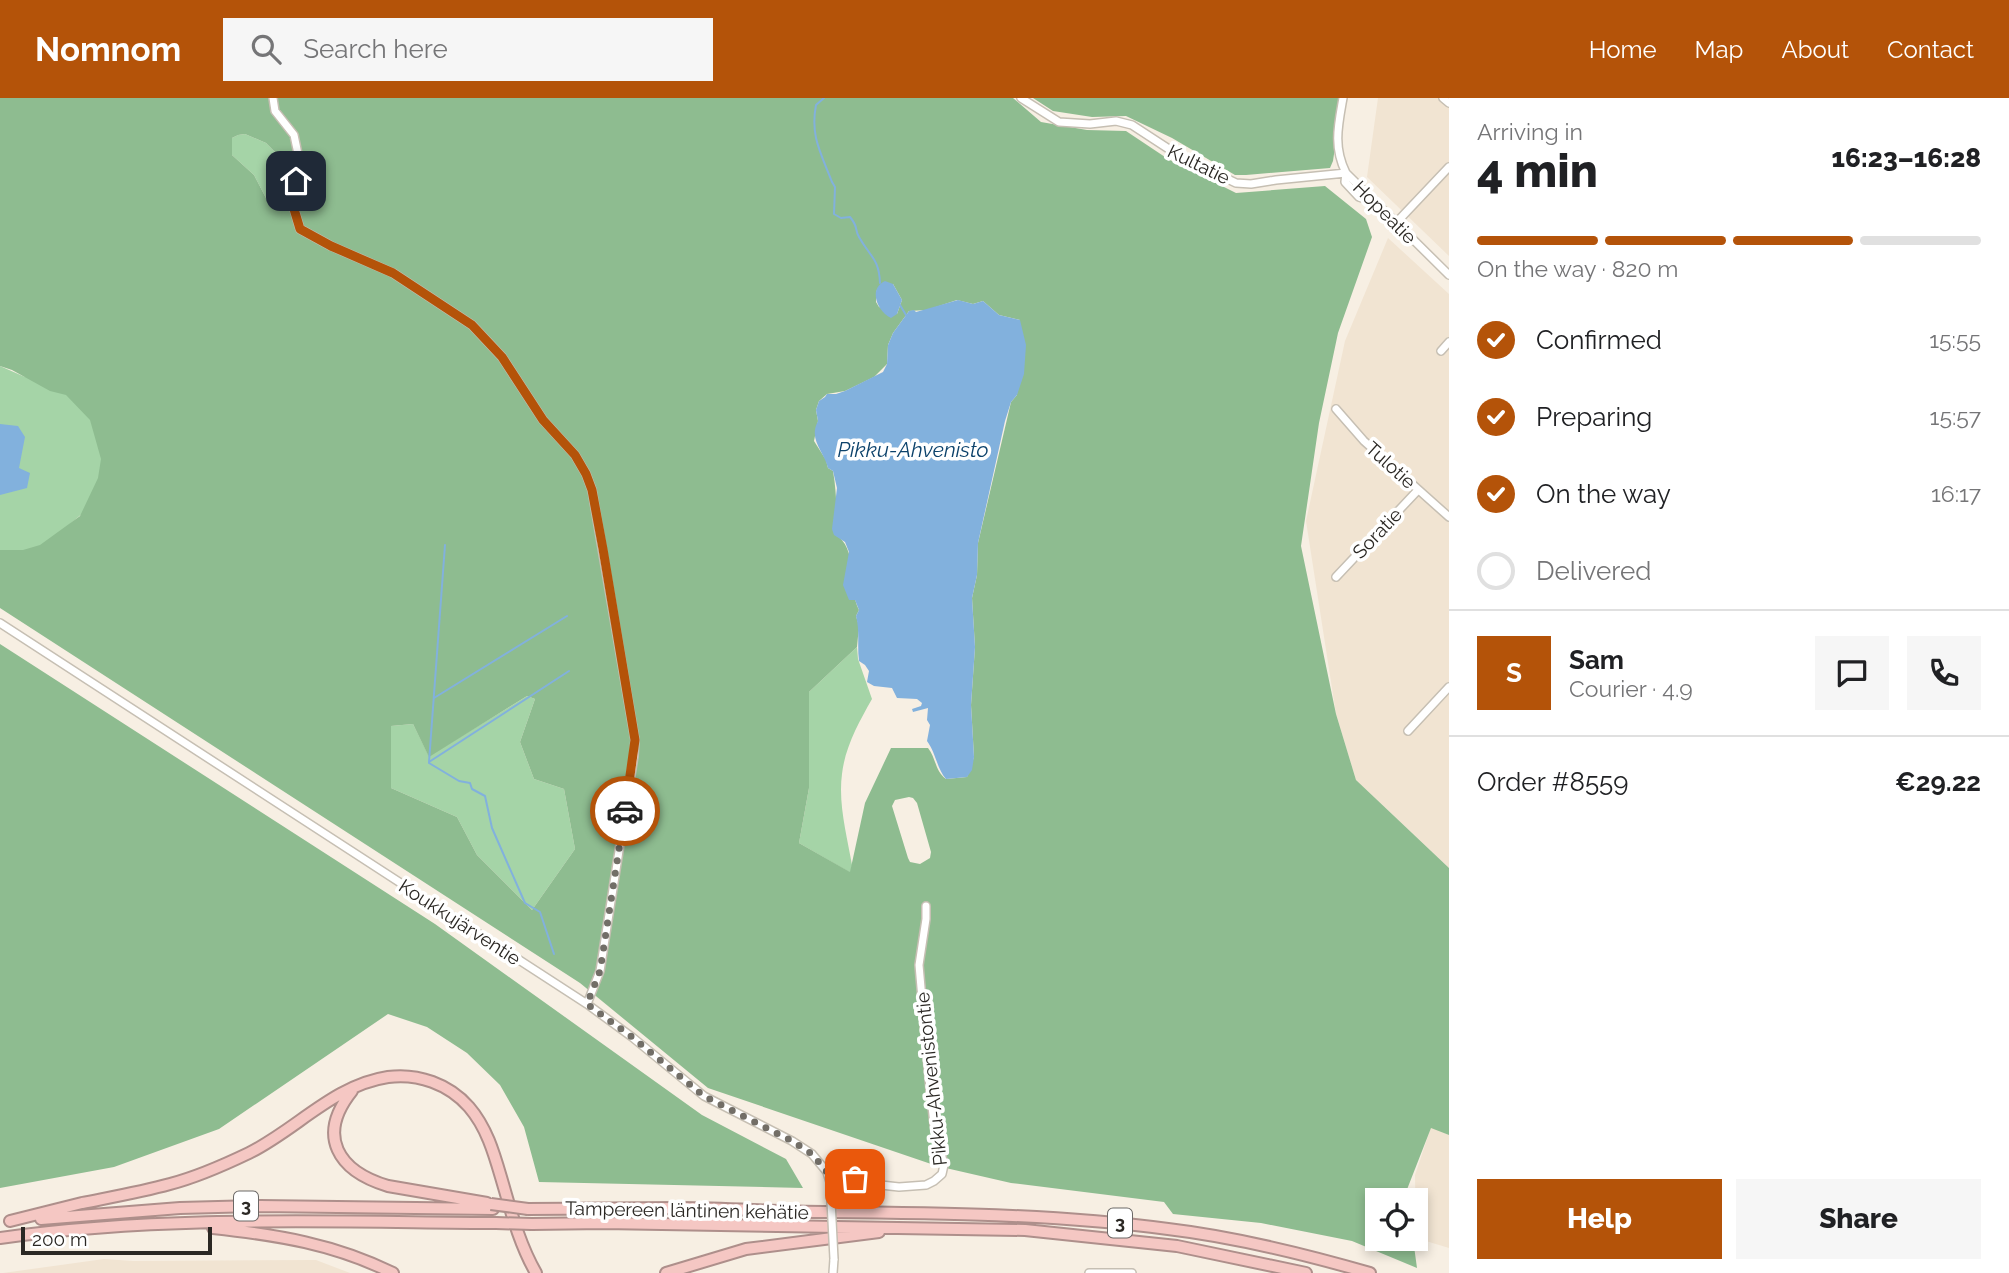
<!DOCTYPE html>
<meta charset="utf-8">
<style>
:root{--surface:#fff;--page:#f6f6f6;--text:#202124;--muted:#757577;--line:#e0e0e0;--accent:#b45309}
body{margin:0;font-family:Raleway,sans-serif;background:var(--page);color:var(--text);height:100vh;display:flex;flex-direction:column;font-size:26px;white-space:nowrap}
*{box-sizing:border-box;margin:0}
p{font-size:23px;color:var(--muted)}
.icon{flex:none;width:38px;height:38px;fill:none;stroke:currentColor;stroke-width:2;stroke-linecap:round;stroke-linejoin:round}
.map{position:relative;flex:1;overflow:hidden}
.details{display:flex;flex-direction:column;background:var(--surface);width:560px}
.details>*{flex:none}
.fabs{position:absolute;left:1365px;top:1090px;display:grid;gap:14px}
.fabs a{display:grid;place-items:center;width:63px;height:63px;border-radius:0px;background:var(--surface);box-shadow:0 4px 10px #0003;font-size:35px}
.scale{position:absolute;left:21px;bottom:18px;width:191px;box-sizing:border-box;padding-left:7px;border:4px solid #2b2824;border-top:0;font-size:19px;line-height:24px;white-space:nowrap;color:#2b2824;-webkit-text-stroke:5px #fff;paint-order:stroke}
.pin{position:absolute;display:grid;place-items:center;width:60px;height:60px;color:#fff;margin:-30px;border-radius:14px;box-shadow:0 4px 10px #0006}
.courier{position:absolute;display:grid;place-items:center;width:70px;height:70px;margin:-35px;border:5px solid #b45309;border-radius:50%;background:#fff;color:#222;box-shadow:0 2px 9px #0007}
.overview em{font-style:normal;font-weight:800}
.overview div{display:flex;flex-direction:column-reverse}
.overview{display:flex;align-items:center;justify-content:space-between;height:119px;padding:0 28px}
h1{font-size:46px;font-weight:800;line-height:52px}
.bar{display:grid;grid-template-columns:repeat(4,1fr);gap:10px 7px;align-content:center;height:84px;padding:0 28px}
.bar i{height:9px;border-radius:5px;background:var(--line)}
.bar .selected{background:var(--accent)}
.bar p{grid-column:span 4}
.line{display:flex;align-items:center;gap:18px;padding:0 28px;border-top:2px solid var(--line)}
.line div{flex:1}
.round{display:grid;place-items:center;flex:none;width:74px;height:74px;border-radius:0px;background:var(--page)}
ol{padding:0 28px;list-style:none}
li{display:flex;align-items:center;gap:21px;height:77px}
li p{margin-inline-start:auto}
li .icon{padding:7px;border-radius:50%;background:var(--accent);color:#fff;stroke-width:4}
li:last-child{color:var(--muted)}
li i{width:38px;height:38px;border:4px solid var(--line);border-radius:50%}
.action{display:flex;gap:14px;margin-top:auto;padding:14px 28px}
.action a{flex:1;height:80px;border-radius:0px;background:var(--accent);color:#fff;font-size:28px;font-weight:800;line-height:80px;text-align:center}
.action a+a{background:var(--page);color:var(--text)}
header{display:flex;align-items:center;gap:42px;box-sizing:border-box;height:98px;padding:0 35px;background:var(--accent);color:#fff}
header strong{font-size:33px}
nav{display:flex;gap:38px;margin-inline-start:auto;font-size:24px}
.search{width:490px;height:63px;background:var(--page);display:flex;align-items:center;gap:18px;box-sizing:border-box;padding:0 24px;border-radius:0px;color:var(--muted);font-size:26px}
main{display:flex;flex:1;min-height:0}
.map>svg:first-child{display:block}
</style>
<header>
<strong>Nomnom</strong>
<div class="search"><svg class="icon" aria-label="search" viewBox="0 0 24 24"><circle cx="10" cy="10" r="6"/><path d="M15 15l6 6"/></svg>Search here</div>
<nav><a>Home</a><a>Map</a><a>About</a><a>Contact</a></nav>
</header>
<main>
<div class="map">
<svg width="1449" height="1175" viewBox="0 0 1449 1175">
<rect width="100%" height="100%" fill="#f7efe3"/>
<path fill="#f1e4d2" d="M1378 0H1449V158L1367 79Z
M1388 140 1449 196V770L1356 682 1336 616 1306 423 1345 243Z
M1431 1029 1449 1037V1150L1416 1140 1415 1077Z
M104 1161 133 1163 316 1162 350 1175H3Z"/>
<path fill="#a5d4a7" d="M245 36 266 45 278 57 281 89 273 101 267 102 254 77 232 57V40L238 37Z
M0 268 25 279 51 280 107 331 108 368 83 415 38 453 0 456Z
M857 549 858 561 872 601C859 624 845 649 842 676 838 706 847 738 852 767L851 775 799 745 809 690V594Z
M527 598 535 601 520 644 534 681 564 691 575 751 532 812 477 757 457 719 391 690V628L413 626 429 658Z"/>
<path fill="#8ebc90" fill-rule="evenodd" d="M0 0H1013L1041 24 1087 32 1126 33 1168 61 1236 95 1325 88 1366 121 1372 139 1338 235 1319 325 1301 448 1336 616 1356 682 1449 770V1037L1431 1030 1406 1094 1407 1102H1377V1141H1413L1417 1170 1352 1143 1261 1125 1173 1116 1164 1104 1011 1085 937 1068 708 990 580 885 0 510V452H23L40 447 80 418 98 380 101 361 90 322 66 297 50 293 12 272 0 268ZM245 36 266 45 278 57 281 89 273 100 267 102 254 77 232 57V40L238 37ZM893 186 902 202 897 216 879 209 876 204V193ZM957 202 973 206 983 203 999 217 1020 222 1017 297 1011 304 978 445 977 477 972 500 975 549 971 607 974 659 967 679 946 681C935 673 936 660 928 650H891L865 705 850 774 799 745 809 690V594L857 549 859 528 856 518 859 512C848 490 858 456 839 439 836 417 837 395 833 373L828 370 826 362 814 343 818 323 816 312 819 303 827 296 845 293 874 279 887 266 888 247 893 235 909 213 927 212ZM527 598 535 601 520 644 534 681 564 691 575 751 532 812 477 757 457 719 391 690V628L413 626 429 659ZM909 699 913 700 917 705 931 754 930 760 920 766 910 764 908 760 892 708 895 702Z
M1033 0H1342L1333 63 1330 70 1246 77H1235L1172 40 1126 18 1092 19 1053 13Z
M0 546 435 826 702 1017 786 1061 803 1090 539 1084 524 1029 500 987 467 955 427 929 388 916 219 1031 114 1069 0 1090Z"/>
<path fill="#82b1dd" d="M885 183 893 186 902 202 897 216 891 220C877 213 868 191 885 183Z
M958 202 973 206 983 203 999 217 1020 222 1026 247 1024 276 1017 297 1011 304 1005 323 978 445 977 477 972 500 975 549 971 607 974 659 972 672 967 679 946 681C937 671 936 655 927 643L930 627 927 622 928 610 913 614 912 611 921 608 922 605 917 601 897 600 892 590 874 588 867 584 869 573 865 567 859 563C857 548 860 533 856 518L859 512 855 502H849L843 487 849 454 845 444 834 437 832 431 837 390 833 373 828 370C824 353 808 342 818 323L816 312 819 303 825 299 827 296H836L845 293 883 274 887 266 888 247 893 235 909 213 914 212 916 214Z
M0 326 18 328 25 339 19 370 30 375 27 390 0 397Z"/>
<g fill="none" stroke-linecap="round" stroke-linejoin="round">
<path stroke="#82b1dd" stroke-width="2" d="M824 0 816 7C810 38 821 55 832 84L835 89 834 116 841 120 850 119C859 130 854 130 859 139 870 159 879 160 880 185
M900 207 906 217
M434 600 567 518
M429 664 445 447
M429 664 569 573
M429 665 459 683 470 685 472 691 485 698 492 730 525 805 540 814 554 856"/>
<defs>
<path id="minor" d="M273 0 275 13 294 37 298 56 294 111 300 131 331 148 393 175 472 227 502 259 543 322 575 357 586 376 592 392 635 642 634 658 600 873 587 906
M1021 0 1059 24 1090 26 1116 23 1132 27 1181 59 1236 85 1251 86 1276 82 1346 75 1345 84 1359 99 1372 103
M1343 0C1338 28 1333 49 1346 75L1449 177
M1443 0 1449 5
M1395 126 1449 69
M1441 253 1449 244
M1336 311 1364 343 1449 419
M1336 479 1418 392
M0 525 587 906 632 939 704 998 792 1043 812 1056 827 1074 830 1084
M1408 633 1449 589
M827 1074 872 1086 899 1089 926 1087 934 1083 942 1076 944 1067 934 1026 930 991 919 867 926 821V808
M833 1175 834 1161
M1089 1175H1132"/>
<path id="highway" d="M352 993C316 1038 338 1073 388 1088L487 1105
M528 1111C579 1111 630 1110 681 1110 729 1110 777 1114 824 1114 939 1115 1054 1116 1168 1131 1236 1139 1304 1156 1370 1175
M41 1121 180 1110 260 1108 493 1111
M10 1123C34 1117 58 1111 82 1105 112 1099 141 1094 170 1086 197 1079 224 1067 249 1055 296 1032 334 987 388 979 418 975 449 986 469 1009 488 1031 495 1059 503 1086 512 1117 520 1147 536 1175
M532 1126 604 1125 1025 1132 1177 1148 1306 1175
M213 1130C278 1137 334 1146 393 1175
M0 1140C165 1117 331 1124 496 1125
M666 1175 746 1151 879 1134"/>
</defs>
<use href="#minor" stroke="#c6bfb3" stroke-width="10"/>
<use href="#highway" stroke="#ae8f8b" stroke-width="14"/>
<use href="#minor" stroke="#fff" stroke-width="7"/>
<use href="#highway" stroke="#f5c7c3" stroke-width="10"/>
<defs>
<path id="minor-bridge" d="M830 1084 834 1161"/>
<path id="highway-bridge" d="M491 1106 528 1111
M496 1125 532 1126"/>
</defs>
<use href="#minor-bridge" stroke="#c6bfb3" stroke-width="10" stroke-linecap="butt"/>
<use href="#highway-bridge" stroke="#ae8f8b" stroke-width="14" stroke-linecap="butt"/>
<use href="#minor-bridge" stroke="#fff" stroke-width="7"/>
<use href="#highway-bridge" stroke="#f5c7c3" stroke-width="10"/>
</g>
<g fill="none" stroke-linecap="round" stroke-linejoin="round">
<path stroke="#726e67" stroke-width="7" stroke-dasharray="0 12.6" d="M625 713 600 873 587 906 632 939 704 998 792 1043 812 1056 827 1074 855 1081"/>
<path stroke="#b45309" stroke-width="9" d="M296 83 294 111 300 131 331 148 393 175 472 227 502 259 543 322 575 357 586 376 592 392 603 451 635 642 625 713"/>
</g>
<g text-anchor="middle" stroke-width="7" stroke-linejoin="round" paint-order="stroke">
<g fill="#fff" stroke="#6b6866" stroke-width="2">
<rect x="234" y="1093.5" width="24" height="29" rx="5"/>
<rect x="1108" y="1110.5" width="24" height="29" rx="5"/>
</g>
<g font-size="18" font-weight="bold" fill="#2b2824">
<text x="246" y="1114">3</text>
<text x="1120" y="1131">3</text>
</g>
<g font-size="19" fill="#2b2824" stroke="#fff">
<text transform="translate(1199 66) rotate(26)" y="7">Kultatie</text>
<text transform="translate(1385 114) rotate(45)" y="7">Hopeatie</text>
<text transform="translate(1391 367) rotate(42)" y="7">Tulotie</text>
<text transform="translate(1377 435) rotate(-46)" y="7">Soratie</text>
<text transform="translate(460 824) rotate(33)" y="7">Koukkujärventie</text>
<text transform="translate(931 981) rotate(-96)" y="7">Pikku-Ahvenistontie</text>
<text transform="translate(687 1112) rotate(1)" y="7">Tampereen läntinen kehätie</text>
</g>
<g font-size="21" font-style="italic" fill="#0c426b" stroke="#fff">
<text x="913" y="359">Pikku-Ahvenisto</text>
</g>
</g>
</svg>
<div class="fabs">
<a><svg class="icon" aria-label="locate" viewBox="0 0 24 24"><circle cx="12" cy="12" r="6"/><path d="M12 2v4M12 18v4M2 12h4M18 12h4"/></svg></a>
</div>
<div class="scale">200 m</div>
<div class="pin" style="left:855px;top:1081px;background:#ea580c"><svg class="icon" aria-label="bag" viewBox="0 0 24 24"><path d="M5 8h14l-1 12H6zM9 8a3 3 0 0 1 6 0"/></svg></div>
<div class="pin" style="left:296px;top:83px;background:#1f2937"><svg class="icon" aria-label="home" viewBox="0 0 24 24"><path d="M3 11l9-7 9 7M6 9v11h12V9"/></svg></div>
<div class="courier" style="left:625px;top:713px"><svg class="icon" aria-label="car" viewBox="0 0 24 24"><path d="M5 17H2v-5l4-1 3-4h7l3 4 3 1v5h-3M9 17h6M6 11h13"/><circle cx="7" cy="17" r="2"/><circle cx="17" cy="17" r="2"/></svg></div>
</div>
<section class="details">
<div class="overview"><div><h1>4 min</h1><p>Arriving in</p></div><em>16:23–16:28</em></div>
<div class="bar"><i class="selected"></i><i class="selected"></i><i class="selected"></i><i></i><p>On the way · 820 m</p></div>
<ol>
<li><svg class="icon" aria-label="check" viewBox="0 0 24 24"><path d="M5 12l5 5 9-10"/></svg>Confirmed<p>15:55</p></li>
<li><svg class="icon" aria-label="check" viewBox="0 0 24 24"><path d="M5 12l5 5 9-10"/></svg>Preparing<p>15:57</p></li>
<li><svg class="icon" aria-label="check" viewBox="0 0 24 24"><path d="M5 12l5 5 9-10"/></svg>On the way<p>16:17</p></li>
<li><i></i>Delivered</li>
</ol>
<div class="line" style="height:126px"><b class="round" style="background:var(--accent);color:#fff">S</b><div><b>Sam</b><p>Courier · 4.9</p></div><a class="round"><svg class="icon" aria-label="chat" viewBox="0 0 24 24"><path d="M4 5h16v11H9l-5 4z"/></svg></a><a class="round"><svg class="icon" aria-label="phone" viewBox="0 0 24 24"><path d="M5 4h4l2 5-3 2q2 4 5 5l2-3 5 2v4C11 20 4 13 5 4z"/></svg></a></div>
<div class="line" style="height:91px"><div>Order #8559</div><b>€29.22</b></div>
<div class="action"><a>Help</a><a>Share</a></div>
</section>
</main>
